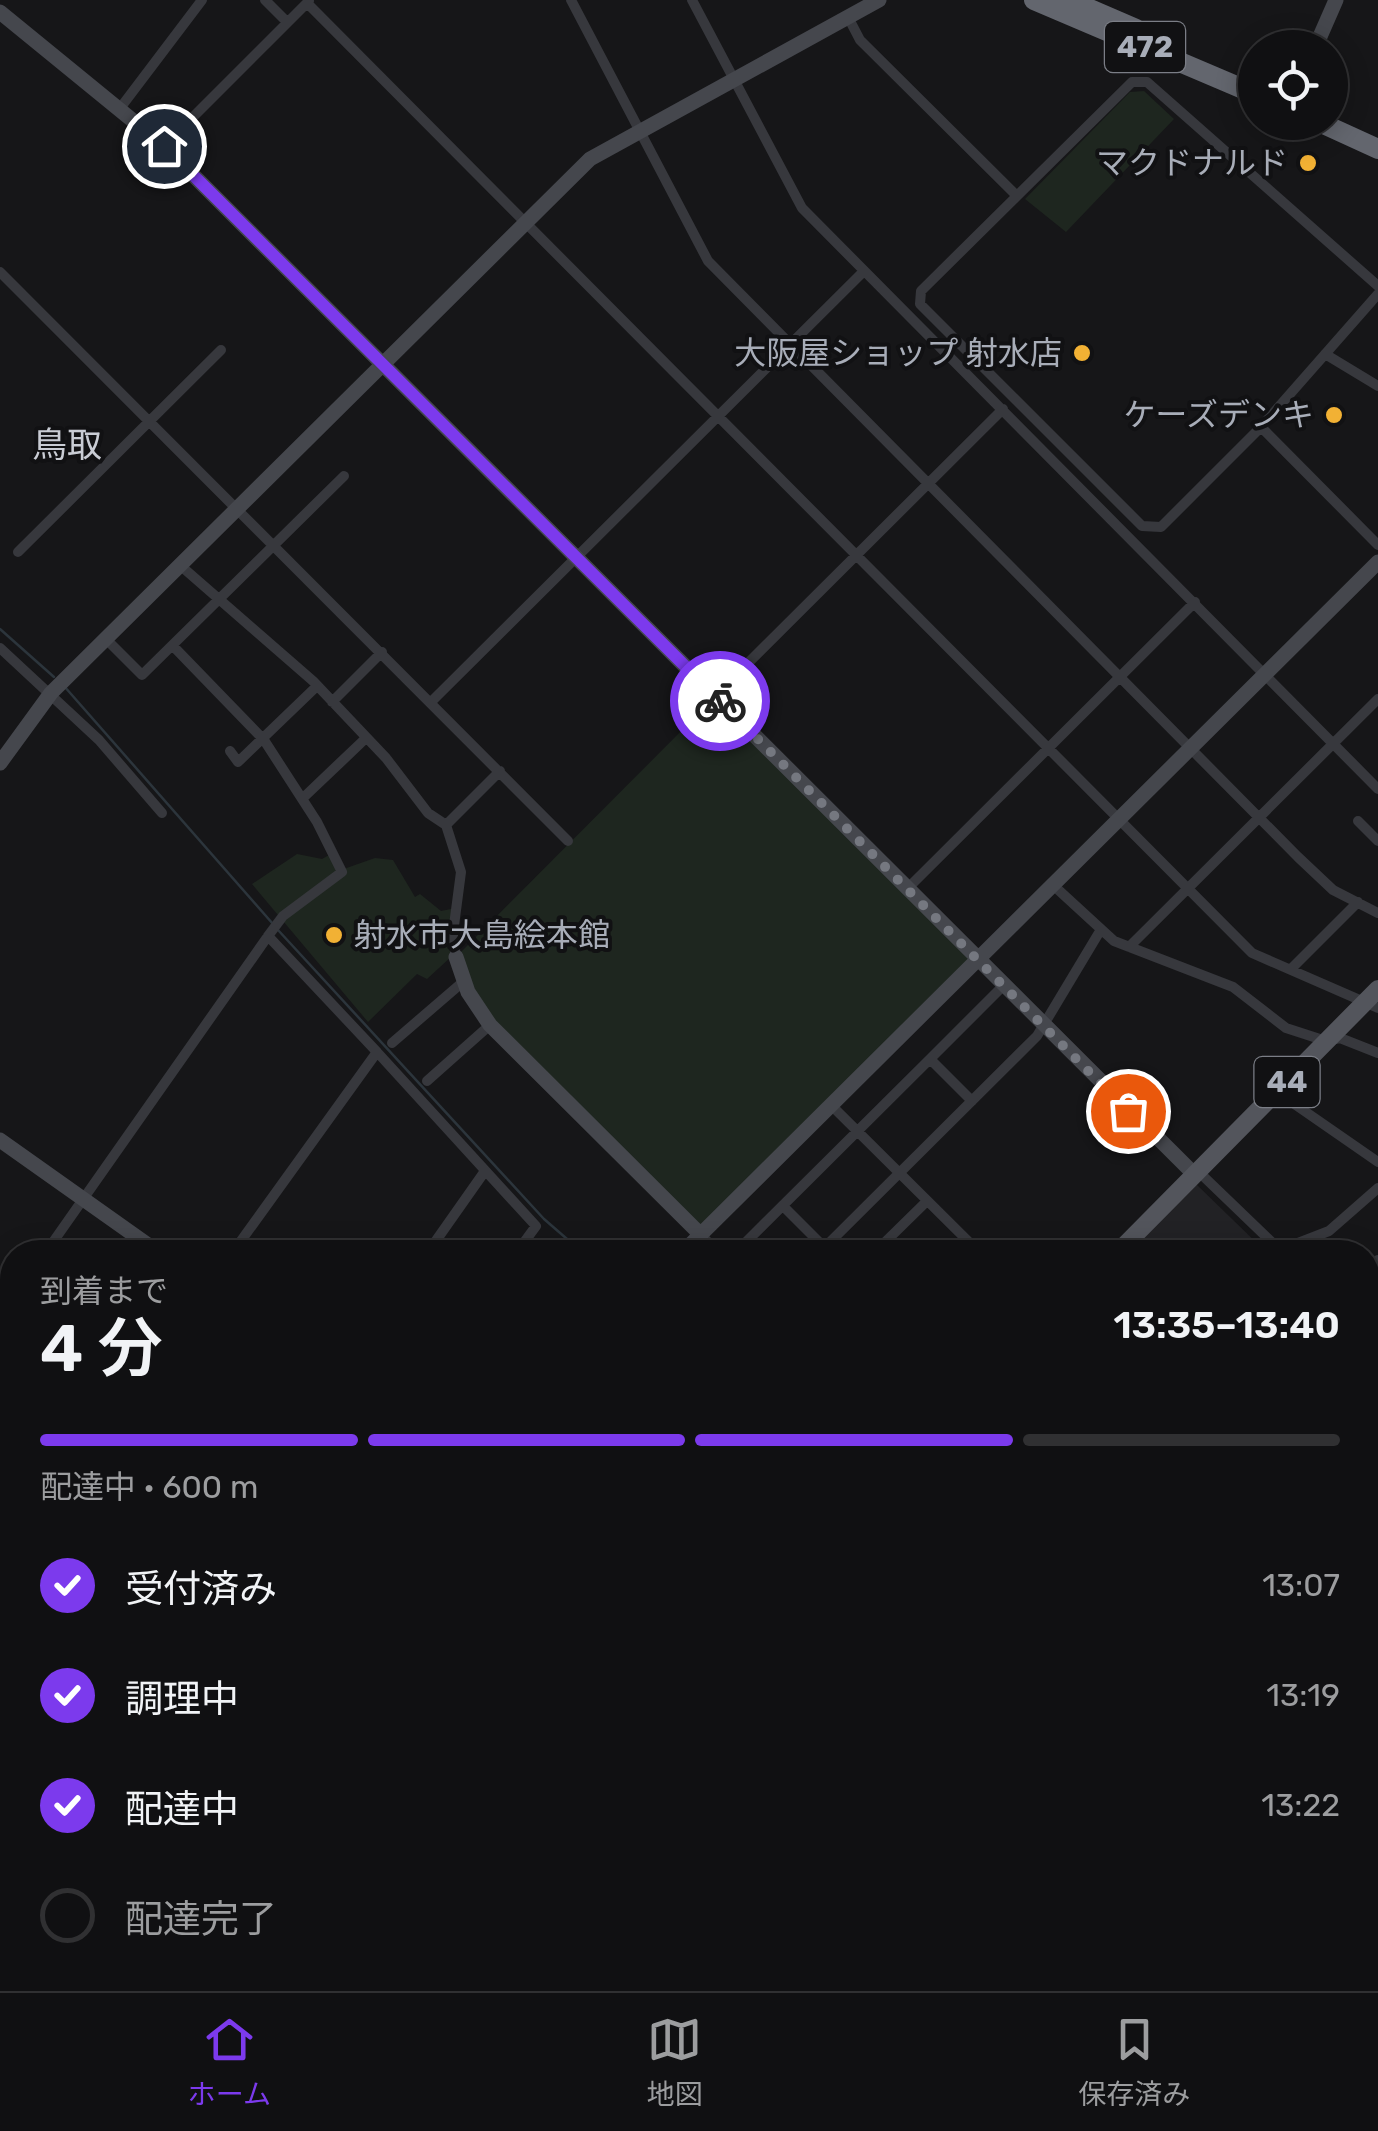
<!DOCTYPE html>
<html lang="ja">
<meta charset="utf-8">
<style>
:root{--surface:#101012;--page:#1e1e20;--text:#f1f3f6;--muted:#9c9d9f;--line:#303032;--accent:#7c3aed}
body{margin:0;font-family:Rubik,"Noto Sans JP",sans-serif;background:var(--page);color:var(--text);height:100vh;display:flex;flex-direction:column;font-size:38px;white-space:nowrap}
*{box-sizing:border-box;margin:0}
p{font-size:32px;color:var(--muted)}
.icon{flex:none;width:55px;height:55px;fill:none;stroke:currentColor;stroke-width:2;stroke-linecap:round;stroke-linejoin:round}
.map{position:relative;flex:1;overflow:hidden}
.side{position:absolute;left:0px;top:1240px;width:1380px;height:752px;display:flex;flex-direction:column;background:var(--surface);border-radius:40px 40px 0 0;box-shadow:0 5px 25px #0003,0 0 0 2px var(--line)}
.side>*{flex:none}
.fabs{position:absolute;left:1238px;top:30px;display:grid;gap:20px}
.fabs a{display:grid;place-items:center;width:110px;height:110px;border-radius:50%;background:var(--surface);box-shadow:0 5px 25px #0003,0 0 0 2px var(--line);font-size:50px}
.pin{position:absolute;display:grid;place-items:center;width:85px;height:85px;color:#fff;margin:-42px;border:5px solid #fff;border-radius:50%;box-shadow:0 2px 10px #0007}
.courier{position:absolute;display:grid;place-items:center;width:100px;height:100px;margin:-50px;border:8px solid #7c3aed;border-radius:50%;background:#fff;color:#222;box-shadow:0 2px 12px #0007}
.head em{font-style:normal;font-weight:600}
.head div{display:flex;flex-direction:column-reverse}
.head{display:flex;align-items:center;justify-content:space-between;height:170px;padding:0 40px}
h1{font-size:65px;font-weight:600;line-height:75px}
.bar{display:grid;grid-template-columns:repeat(4,1fr);gap:15px 10px;align-content:center;height:120px;padding:0 40px}
.bar i{height:12px;border-radius:8px;background:var(--line)}
.bar .current{background:var(--accent)}
.bar p{grid-column:span 4}
ol{padding:0 40px;list-style:none}
li{display:flex;align-items:center;gap:30px;height:110px}
li p{margin-inline-start:auto}
li .icon{padding:10px;border-radius:50%;background:var(--accent);color:#fff;stroke-width:4}
li:last-child{color:var(--muted)}
li i{width:55px;height:55px;border:5px solid var(--line);border-radius:50%}
.tabs{display:flex;justify-content:space-around;align-items:center;height:140px;border-top:2px solid var(--line);background:var(--surface);font-size:28px;color:var(--muted)}
.tabs a{display:grid;justify-items:center;gap:5px}
.tabs .current{color:var(--accent)}
.map>svg:first-child{display:block}
</style>
<div class="map">
<svg width="1378" height="1991" viewBox="0 0 1378 1991">
<rect width="100%" height="100%" fill="#161618"/>
<path fill="#222225" d="M1196 1184 1266 1252H1135L1131 1249Z
M51 1980H303V1981L294 1991H55Z"/>
<path fill="#1e261f" d="M1144 91 1174 119 1066 232 1025 199 1130 92Z
M715 697 977 960 700 1234 480 1011 456 957Z
M297 854 322 859 329 855 338 871 375 858 393 860 415 897 420 894 441 911 451 909 452 956 427 979 417 974 368 1022 252 884Z"/>
<g fill="none" stroke-linecap="round" stroke-linejoin="round">
<path stroke="#2c353c" stroke-width="2.5" d="M0 629 54 677
M64 686 273 924
M278 930 544 1219 582 1252
M1368 1345 1378 1356
M1368 1620 1378 1619"/>
<path stroke="#37383d" stroke-width="10" d="M265 0 286 21
M571 0 708 261 1298 857 1333 890 1378 913
M692 0 802 208 1378 789
M307 3 1252 953 1378 1008
M848 17 860 40 1016 195
M121 107 202 0
M164 146 309 1
M0 272 568 841
M1378 286 1147 82H1132L921 291 920 304 1142 526 1161 527 1261 427 1378 294
M1325 354 1378 386
M1261 427 1378 545
M18 552 221 350
M181 566 313 681 386 758 428 813 446 825 461 872 453 933 456 957
M106 639 142 675 344 476
M0 648 99 740 162 813
M715 696 1003 409
M332 702 382 652
M431 702 864 271
M230 751 238 762 317 686
M303 798 366 738
M1358 821 1378 841
M446 825 500 771
M1053 885 1114 941 1233 987 1286 1028 1326 1041 1340 1038 1378 1053
M908 888 1195 602
M268 936 377 1052
M1129 947 1378 699
M1292 968 1358 902
M392 1043 464 981
M930 1059 1003 986
M427 1081 490 1025
M1277 1092 1378 1162
M831 1105 979 1252
M1195 1175H1202L1282 1252
M783 1206 828 1251
M701 1235 718 1252
M1280 1250 1329 1231 1378 1188
M46 1252 268 936 283 916 342 872 317 822 264 740 173 646
M233 1252 377 1052 536 1226 517 1252
M428 1252 485 1171
M736 1252 930 1059 972 1101
M820 1252 1037 1036 1100 931
M875 1252 926 1202
M955 1252 967 1240
M1368 1268 1378 1260
M0 1318 12 1300
M1368 1427 1378 1417
M0 1534 12 1540
M1368 1538 1378 1529
M1368 1670 1378 1667
M1368 1676 1378 1682
M0 1684 12 1666
M1368 1746 1378 1743
M1368 1768 1378 1783
M0 1786 4 1809
M1368 1887 1378 1894
M0 1948 11 1991
M48 1980 49 1991
M555 1980 564 1991
M978 1980 996 1991
M1259 1980 1277 1991
M401 1991 405 1983 422 1991
M679 1991 691 1980
M1105 1991 1110 1980"/>
<path stroke="#45474d" stroke-width="15" d="M0 12 164 146 1195 1175
M1315 48 1336 0
M0 763 51 693 590 159 879 0
M456 957 468 992 490 1025 701 1235
M0 1140 158 1252
M683 1252 1378 562
M0 1812 12 1802
M1368 1963 1378 1968"/>
<path stroke="#53555c" stroke-width="18" d="M1118 1252 1378 989
M321 1991 337 1980"/>
<path stroke="#63666e" stroke-width="20" d="M1034 0 1255 94
M1069 0 1136 29
M1319 122 1378 149"/>
<defs>
<path id="rail" d="M1368 1448 1378 1439
M757 1991 769 1980"/>
</defs>
<use href="#rail" stroke="#4a4c52" stroke-width="6"/>
<use href="#rail" stroke="#111113" stroke-width="2.5" stroke-dasharray="8" stroke-linecap="butt"/>
</g>
<g fill="none" stroke-linecap="round" stroke-linejoin="round">
<path stroke="#757880" stroke-width="10" stroke-dasharray="0 18" d="M720 701 1128 1111"/>
<path stroke="#7c3aed" stroke-width="12" d="M164 146 720 701"/>
</g>
<g fill="#f2b134" stroke="#111113" stroke-width="4">
<circle cx="1308" cy="163" r="10"/>
<circle cx="1082" cy="353" r="10"/>
<circle cx="1334" cy="415" r="10"/>
<circle cx="334" cy="935" r="10"/>
</g>
<g text-anchor="middle" stroke-width="8" stroke-linejoin="round" paint-order="stroke">
<g fill="#111113" stroke="#7b7e86" stroke-width="2.5">
<rect x="1105" y="22" width="80" height="50" rx="8"/>
<rect x="1254.5" y="1057" width="65" height="50" rx="8"/>
</g>
<g font-size="30" font-weight="bold" fill="#a8adb8">
<text x="1145" y="57">472</text>
<text x="1287" y="1092">44</text>
</g>
<g font-size="32" fill="#a8adb8" stroke="#111113" text-anchor="end">
<text x="1288" y="174">マクドナルド</text>
<text x="1062" y="364">大阪屋ショップ 射水店</text>
<text x="1314" y="426">ケーズデンキ</text>
<text x="354" y="946" text-anchor="start">射水市大島絵本館</text>
</g>
<g font-size="35" fill="#c9ccd4" stroke="#111113">
<text x="67" y="457">鳥取</text>
</g>
</g>
</svg>
<div class="fabs">
<a><svg class="icon" aria-label="locate" viewBox="0 0 24 24"><circle cx="12" cy="12" r="6"/><path d="M12 2v4M12 18v4M2 12h4M18 12h4"/></svg></a>
</div>
<div class="pin" style="left:1128px;top:1111px;background:#ea580c"><svg class="icon" aria-label="bag" viewBox="0 0 24 24"><path d="M5 8h14l-1 12H6zM9 8a3 3 0 0 1 6 0"/></svg></div>
<div class="pin" style="left:164px;top:146px;background:#1f2937"><svg class="icon" aria-label="home" viewBox="0 0 24 24"><path d="M3 11l9-7 9 7M6 9v11h12V9"/></svg></div>
<div class="courier" style="left:720px;top:701px"><svg class="icon" aria-label="bike" viewBox="0 0 24 24"><circle cx="6" cy="16" r="4"/><circle cx="18" cy="16" r="4"/><path d="M6 16l4-8h5l3 8M10 8l3 8H6M13 5h3"/></svg></div>
<section class="side">
<div class="head"><div><h1>4 分</h1><p>到着まで</p></div><em>13:35–13:40</em></div>
<div class="bar"><i class="current"></i><i class="current"></i><i class="current"></i><i></i><p>配達中 · 600 m</p></div>
<ol>
<li><svg class="icon" aria-label="check" viewBox="0 0 24 24"><path d="M5 12l5 5 9-10"/></svg>受付済み<p>13:07</p></li>
<li><svg class="icon" aria-label="check" viewBox="0 0 24 24"><path d="M5 12l5 5 9-10"/></svg>調理中<p>13:19</p></li>
<li><svg class="icon" aria-label="check" viewBox="0 0 24 24"><path d="M5 12l5 5 9-10"/></svg>配達中<p>13:22</p></li>
<li><i></i>配達完了</li>
</ol>
</section>
</div>
<nav class="tabs">
<a class="current"><svg class="icon" aria-label="home" viewBox="0 0 24 24"><path d="M3 11l9-7 9 7M6 9v11h12V9"/></svg>ホーム</a>
<a><svg class="icon" aria-label="map" viewBox="0 0 24 24"><path d="M3 6l6-2 6 2 6-2v14l-6 2-6-2-6 2zM9 4v14M15 6v14"/></svg>地図</a>
<a><svg class="icon" aria-label="saved" viewBox="0 0 24 24"><path d="M7 4h10v16l-5-4-5 4z"/></svg>保存済み</a>
</nav>
